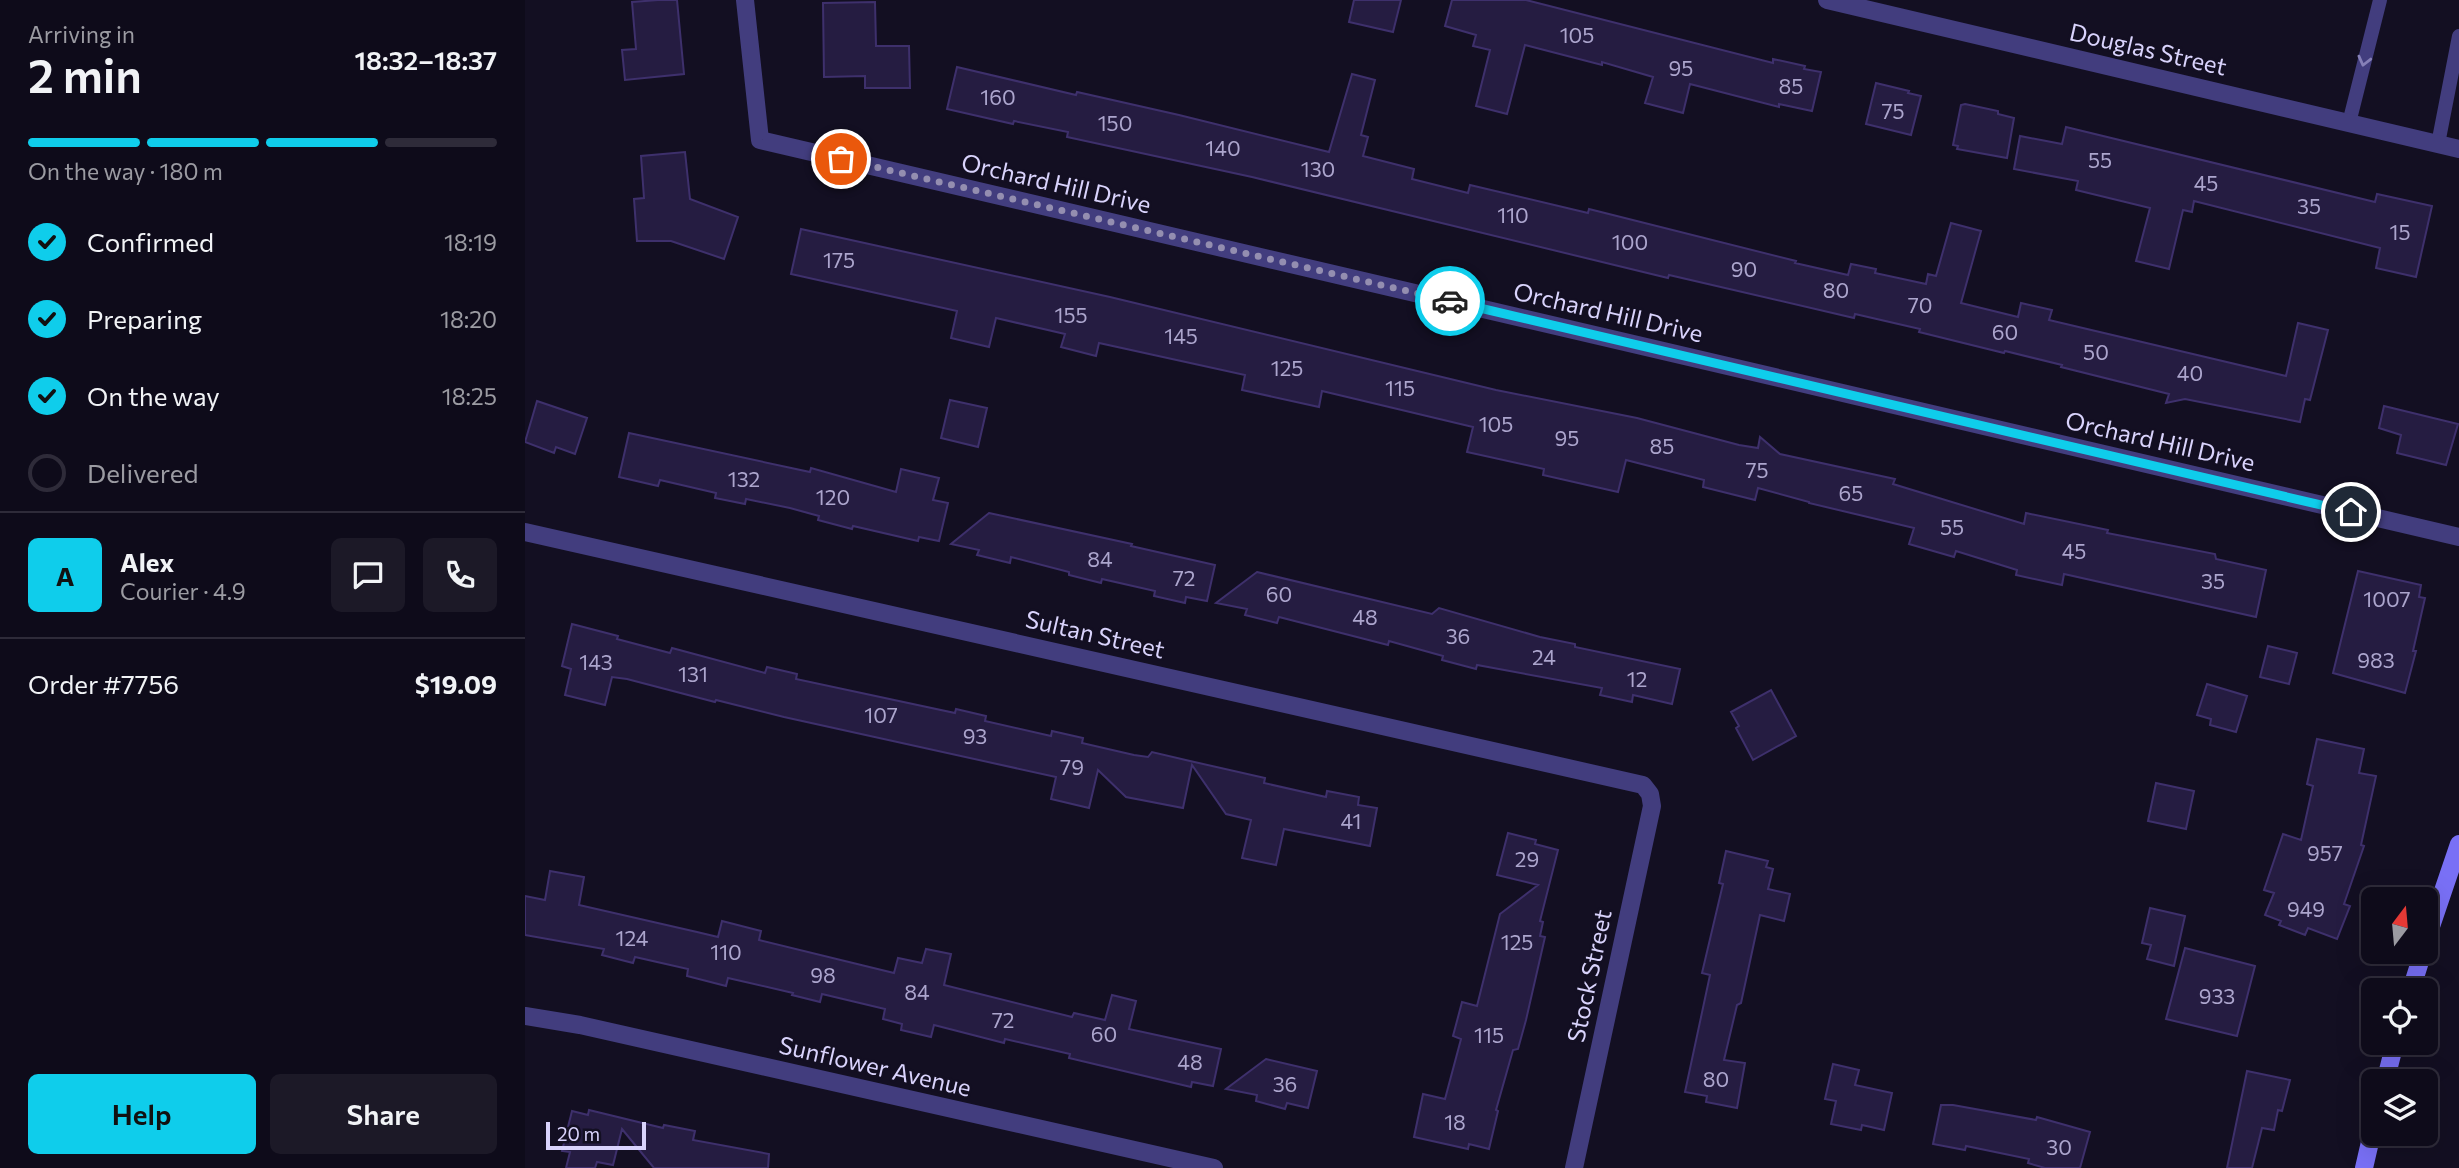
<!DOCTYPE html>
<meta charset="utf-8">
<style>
:root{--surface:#0e0b1a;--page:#1c1927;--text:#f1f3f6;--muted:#9b9ba2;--line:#2e2b39;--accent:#0fcdeb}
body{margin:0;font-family:Commissioner,sans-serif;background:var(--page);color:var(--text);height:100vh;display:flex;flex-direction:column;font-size:26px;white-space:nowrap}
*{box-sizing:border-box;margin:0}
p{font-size:23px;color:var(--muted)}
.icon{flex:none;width:38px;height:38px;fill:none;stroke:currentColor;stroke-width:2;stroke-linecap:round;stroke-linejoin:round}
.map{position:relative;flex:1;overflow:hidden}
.panel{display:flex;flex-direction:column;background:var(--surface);width:525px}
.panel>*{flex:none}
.needle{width:46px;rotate:16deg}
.tools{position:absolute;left:1836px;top:887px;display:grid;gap:14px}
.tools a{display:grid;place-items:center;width:77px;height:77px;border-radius:10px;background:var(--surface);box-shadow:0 7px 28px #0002,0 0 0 2px var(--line);font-size:35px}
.scale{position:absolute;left:21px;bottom:18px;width:100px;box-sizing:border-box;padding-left:7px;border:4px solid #d9d3fc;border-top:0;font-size:19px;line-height:24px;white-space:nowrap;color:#d9d3fc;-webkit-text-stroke:5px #130f22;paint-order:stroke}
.pin{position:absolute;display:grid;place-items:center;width:60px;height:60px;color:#fff;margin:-30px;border:4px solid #fff;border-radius:50%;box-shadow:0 2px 7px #0007}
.courier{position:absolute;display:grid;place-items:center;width:70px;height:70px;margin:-35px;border:5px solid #0fcdeb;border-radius:50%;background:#fff;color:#222;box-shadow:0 2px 9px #0007}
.summary em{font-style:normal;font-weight:600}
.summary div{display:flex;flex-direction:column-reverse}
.summary{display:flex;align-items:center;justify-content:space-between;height:119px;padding:0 28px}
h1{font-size:46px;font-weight:600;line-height:52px}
.bar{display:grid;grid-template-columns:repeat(4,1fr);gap:10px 7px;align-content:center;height:84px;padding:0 28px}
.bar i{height:9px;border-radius:5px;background:var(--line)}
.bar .active{background:var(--accent)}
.bar p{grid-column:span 4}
.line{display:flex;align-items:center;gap:18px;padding:0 28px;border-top:2px solid var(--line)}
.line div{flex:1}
.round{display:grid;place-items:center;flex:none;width:74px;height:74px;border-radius:10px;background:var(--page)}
ol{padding:0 28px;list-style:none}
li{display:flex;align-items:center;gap:21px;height:77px}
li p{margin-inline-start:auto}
li .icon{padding:7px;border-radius:50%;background:var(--accent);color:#111;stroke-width:4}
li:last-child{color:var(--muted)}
li i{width:38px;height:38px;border:4px solid var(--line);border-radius:50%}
.action{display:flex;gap:14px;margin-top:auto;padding:14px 28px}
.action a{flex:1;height:80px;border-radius:10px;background:var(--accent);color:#111;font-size:28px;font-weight:600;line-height:80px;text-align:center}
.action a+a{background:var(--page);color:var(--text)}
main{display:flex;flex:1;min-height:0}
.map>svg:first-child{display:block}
</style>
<main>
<section class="panel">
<div class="summary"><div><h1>2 min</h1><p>Arriving in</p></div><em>18:32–18:37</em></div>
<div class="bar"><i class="active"></i><i class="active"></i><i class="active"></i><i></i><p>On the way · 180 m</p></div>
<ol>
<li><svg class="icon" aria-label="check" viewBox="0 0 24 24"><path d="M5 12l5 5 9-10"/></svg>Confirmed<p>18:19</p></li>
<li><svg class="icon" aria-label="check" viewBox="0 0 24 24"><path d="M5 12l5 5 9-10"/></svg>Preparing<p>18:20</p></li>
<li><svg class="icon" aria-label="check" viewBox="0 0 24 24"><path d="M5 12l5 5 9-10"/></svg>On the way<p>18:25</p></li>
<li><i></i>Delivered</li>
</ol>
<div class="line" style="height:126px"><b class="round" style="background:var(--accent);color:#111">A</b><div><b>Alex</b><p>Courier · 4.9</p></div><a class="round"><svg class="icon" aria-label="chat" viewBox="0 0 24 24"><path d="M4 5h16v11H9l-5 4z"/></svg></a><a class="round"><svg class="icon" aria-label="phone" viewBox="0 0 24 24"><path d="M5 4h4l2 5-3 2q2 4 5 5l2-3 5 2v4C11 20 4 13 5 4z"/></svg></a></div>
<div class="line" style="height:91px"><div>Order #7756</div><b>$19.09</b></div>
<div class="action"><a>Help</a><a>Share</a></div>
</section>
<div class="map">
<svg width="1934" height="1168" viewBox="0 0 1934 1168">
<rect width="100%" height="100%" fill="#130f22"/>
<path fill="#251c41" stroke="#3e306c" stroke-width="2" d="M133 0H152L159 74 100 80 97 50 111 49 107 2Z
M829 0H876L868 32 824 22Z
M927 0H1001L1248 63V59L1280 66 1279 69 1296 72 1287 111 1254 104V107L1165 84 1158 113 1120 103 1128 77 1077 62V65L1000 45 982 114 951 106 965 50 948 46 951 35 920 26Z
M350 2 351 46H384L385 88H340V76L299 77 298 3Z
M432 67 551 95 552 92 654 115 804 152 827 74 850 80 836 135 843 137 838 156 889 169 887 179 943 193 945 185 1063 213 1064 209 1271 261 1270 263 1323 275 1326 264 1351 269 1350 273 1401 284 1403 274 1411 276 1426 223 1456 231 1436 303 1493 317 1496 303 1527 310 1524 320 1761 376 1773 323 1803 330 1785 400 1780 399 1775 422 1660 399 1641 403 1644 394 1536 367 1537 365 1480 351 1479 353 1394 332 1395 329 1330 314 1329 318 1144 275 1143 278 727 177 542 137 543 132 489 121 488 124 422 109Z
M1351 83 1384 91 1383 93 1396 96 1386 135 1341 124Z
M1440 104 1473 111V114L1489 118 1482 158 1432 149 1433 146 1428 145 1436 105Z
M1541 127 1850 202 1852 194 1907 206 1891 277 1851 268 1855 248 1669 201 1667 212 1658 210 1644 269 1611 261 1625 208 1551 190 1553 181 1489 169 1495 136 1537 144Z
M160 152 165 199 213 217 199 259 146 241H112L109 199 119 198 116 156Z
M276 229 585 297 971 390 1112 418 1214 445 1233 448 1235 437 1255 454 1370 479 1368 484 1499 524 1501 513 1583 530 1582 533 1690 554 1691 559 1741 570 1731 617 1539 574 1537 585 1491 575 1492 570 1431 551 1429 557 1384 544 1389 528 1284 503V502L1233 488 1230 500 1178 487 1179 480 1101 460 1093 492 1018 475 1019 469 942 452 948 427 797 391 794 407 717 390 720 375 574 343 571 356 536 347 540 334 471 318 464 347 426 338 432 311 266 274Z
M425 400 462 408 453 447 416 438Z
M12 401 62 418 50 454 31 447 29 453 0 442Z
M1859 406 1933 424 1921 465 1872 453 1876 435 1854 428Z
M104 433 285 472 286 468 371 492 376 469 414 478 408 500 423 503 414 541 394 537 393 541 328 526 327 529 293 520 294 516 265 508 221 499 220 504 190 498 191 493 135 480 133 486 94 477Z
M464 513 607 544 606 546 690 565 682 601 661 597 660 603 629 596 630 591 577 579 576 583 544 575V572L486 557 485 563 452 555 454 550 426 544Z
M1833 571 1896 585 1894 597 1900 598 1888 651H1891L1880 693 1808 673Z
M732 572 907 614 914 608 1015 637 1050 644V647L1155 669 1147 704 1108 695 1107 702 1075 695 1077 688 952 665 951 669 917 660 918 656 864 641 863 645 754 617 752 623 720 615 722 609 691 603Z
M47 624 93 636 92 639 145 653 147 648 240 673 242 667 272 674 271 679 430 713 431 709 461 716 460 721 526 736 527 731 558 738 557 743 609 755 623 757 627 752 665 761 740 778 739 783 801 797 802 791 834 797 833 805 852 808 845 846 759 829 751 865 717 858 726 820 701 814 667 765 658 808 601 797 573 770 564 808 526 799 531 777 259 717 191 700 190 702 102 679 87 677 80 705 40 695 46 669 37 666Z
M1743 646 1772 653 1764 684 1735 677Z
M1682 684 1722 696 1711 732 1685 725 1686 719 1672 715Z
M1246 690 1271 736 1228 760 1211 728 1214 726 1206 712Z
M1792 739 1839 749 1834 773 1851 776 1836 845 1839 846 1819 904 1825 906 1812 939 1783 928 1780 935 1754 925 1756 921 1740 915 1749 893 1739 890 1758 834 1776 840 1788 786 1782 784Z
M1631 783 1669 791 1661 829 1623 821Z
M983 833 1011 840 1010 844 1033 850 1015 921 1018 922 1015 936 1020 937 1001 1020 993 1049 988 1050 971 1110 973 1111 964 1149 944 1144 943 1149 889 1137 898 1094 920 1099 936 1039 928 1036 937 1002 952 1006 975 914 1013 885 972 875Z
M1201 851 1243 861 1241 867 1248 869 1243 889 1265 894 1259 921 1235 915 1216 1003 1212 1005 1199 1060 1220 1063 1212 1108 1181 1102 1182 1096 1160 1092 1185 975 1177 973 1198 884 1194 883Z
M25 871 59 877 54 905 172 932 193 937 197 921 236 931 234 940 369 973 373 958 397 963 401 949 426 954 419 985 547 1017 549 1013 580 1020 587 995 611 1001 604 1029 696 1049 688 1086 667 1082 666 1087 544 1058 545 1054 480 1039 479 1043 409 1025 406 1037 376 1030 377 1024 358 1019 360 1009 297 994 295 1002 267 995 268 993 203 978 201 986 162 976 163 969 110 957 108 963 77 955 79 949 0 935V896L20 900Z
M1625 908 1660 916 1649 966 1622 959 1626 945 1617 943Z
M1660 948 1730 966 1712 1036 1641 1019Z
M741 1059 792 1071 783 1108 762 1103 760 1109 731 1101 732 1095 701 1089Z
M1308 1064 1334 1070 1330 1085 1367 1093 1359 1130 1337 1125 1336 1130 1306 1124 1311 1101 1300 1099Z
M1722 1071 1765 1080 1757 1111 1753 1110 1749 1130 1737 1128 1727 1168H1702Z
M1416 1105H1428L1511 1120 1512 1117 1565 1132 1555 1168H1520L1503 1163 1504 1159 1441 1146 1440 1150 1408 1144Z
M64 1110 138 1128 139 1125 170 1131 168 1140 244 1154 243 1168H129L97 1129 88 1165 72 1162 70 1168H41L45 1152 37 1151 47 1111 63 1115Z"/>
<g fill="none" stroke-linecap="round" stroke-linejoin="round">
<path stroke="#423d7e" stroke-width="14" d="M1824 123 1855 0
M1913 144 1934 36"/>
<path stroke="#423d7e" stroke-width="18" d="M220 0 235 140 1934 537
M1302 0 1934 149
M0 532 1118 785 1125 794 1127 806 1049 1168
M0 1016 55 1025 689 1168"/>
<path stroke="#7970f6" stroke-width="18" d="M1900 944 1934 844
M1886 990 1898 952
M1860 1082 1870 1043
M1839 1168 1848 1129"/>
</g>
<defs><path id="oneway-chevron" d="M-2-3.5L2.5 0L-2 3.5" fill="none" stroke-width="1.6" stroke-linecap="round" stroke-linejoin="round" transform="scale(1.75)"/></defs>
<use stroke="#8680b7" href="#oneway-chevron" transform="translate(1839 61) rotate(104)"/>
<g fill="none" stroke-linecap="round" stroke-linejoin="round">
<path stroke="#948eb0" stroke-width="7" stroke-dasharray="0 12.6" d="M316 159 925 301"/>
<path stroke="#0fcdeb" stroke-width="9" d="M925 301 1826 512"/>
</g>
<g text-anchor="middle" stroke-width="5" stroke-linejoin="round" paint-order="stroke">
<g font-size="21" fill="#aca5cd">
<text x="1052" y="43">105</text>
<text x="1156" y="76">95</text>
<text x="1266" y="94">85</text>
<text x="473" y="105">160</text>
<text x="1368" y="119">75</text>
<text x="590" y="131">150</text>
<text x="698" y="156">140</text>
<text x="1575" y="168">55</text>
<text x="793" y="177">130</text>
<text x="1681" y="191">45</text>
<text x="1784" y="214">35</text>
<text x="988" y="223">110</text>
<text x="1875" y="240">15</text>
<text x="1105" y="250">100</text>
<text x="314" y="268">175</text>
<text x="1219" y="277">90</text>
<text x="1311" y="298">80</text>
<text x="1395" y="313">70</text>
<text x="546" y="323">155</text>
<text x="1480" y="340">60</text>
<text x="656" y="344">145</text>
<text x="1571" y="360">50</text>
<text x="762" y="376">125</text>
<text x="1665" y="381">40</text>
<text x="875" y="396">115</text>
<text x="971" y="432">105</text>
<text x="1042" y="446">95</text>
<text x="1137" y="454">85</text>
<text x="1232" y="478">75</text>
<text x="219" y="487">132</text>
<text x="1326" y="501">65</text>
<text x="308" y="505">120</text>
<text x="1427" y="535">55</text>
<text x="1549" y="559">45</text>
<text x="575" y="567">84</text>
<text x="659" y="586">72</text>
<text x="1688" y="589">35</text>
<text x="754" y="602">60</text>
<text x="1862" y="607">1007</text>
<text x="840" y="625">48</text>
<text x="933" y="644">36</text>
<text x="1019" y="665">24</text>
<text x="1851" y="668">983</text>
<text x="71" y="670">143</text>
<text x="168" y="682">131</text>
<text x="1112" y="687">12</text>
<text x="356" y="723">107</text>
<text x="450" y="744">93</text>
<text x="547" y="775">79</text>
<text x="826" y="829">41</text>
<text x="1800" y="861">957</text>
<text x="1002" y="867">29</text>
<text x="1781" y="917">949</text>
<text x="107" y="946">124</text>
<text x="992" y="950">125</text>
<text x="201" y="960">110</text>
<text x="298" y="983">98</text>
<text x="392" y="1000">84</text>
<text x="1692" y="1004">933</text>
<text x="478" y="1028">72</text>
<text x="579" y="1042">60</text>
<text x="964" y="1043">115</text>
<text x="665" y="1070">48</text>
<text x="1191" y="1087">80</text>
<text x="760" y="1092">36</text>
<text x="930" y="1130">18</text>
<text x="1534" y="1155">30</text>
</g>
<g font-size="24" fill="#d9d3fc" stroke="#130f22">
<text transform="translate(1623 50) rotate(13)" y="8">Douglas Street</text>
<text transform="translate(531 184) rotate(13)" y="8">Orchard Hill Drive</text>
<text transform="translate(1083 313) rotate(13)" y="8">Orchard Hill Drive</text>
<text transform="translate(1635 442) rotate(13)" y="8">Orchard Hill Drive</text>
<text transform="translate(570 635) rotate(13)" y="8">Sultan Street</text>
<text transform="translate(1065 976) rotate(-78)" y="8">Stock Street</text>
<text transform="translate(350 1067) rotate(13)" y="8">Sunflower Avenue</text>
</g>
</g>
</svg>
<div class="tools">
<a><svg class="needle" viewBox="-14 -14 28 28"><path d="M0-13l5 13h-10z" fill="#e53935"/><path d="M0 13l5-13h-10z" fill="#9b9ba2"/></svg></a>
<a><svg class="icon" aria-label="locate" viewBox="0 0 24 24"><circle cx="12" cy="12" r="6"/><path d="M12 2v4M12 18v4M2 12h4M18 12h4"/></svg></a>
<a><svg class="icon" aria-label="layers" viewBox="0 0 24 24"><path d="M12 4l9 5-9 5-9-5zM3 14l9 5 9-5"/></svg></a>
</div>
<div class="scale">20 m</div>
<div class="pin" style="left:316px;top:159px;background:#ea580c"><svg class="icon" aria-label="bag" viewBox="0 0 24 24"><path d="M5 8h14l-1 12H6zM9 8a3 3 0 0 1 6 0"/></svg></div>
<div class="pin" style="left:1826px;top:512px;background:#1f2937"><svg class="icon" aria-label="home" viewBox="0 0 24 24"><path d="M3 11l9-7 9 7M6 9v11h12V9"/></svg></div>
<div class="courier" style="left:925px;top:301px"><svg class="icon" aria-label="car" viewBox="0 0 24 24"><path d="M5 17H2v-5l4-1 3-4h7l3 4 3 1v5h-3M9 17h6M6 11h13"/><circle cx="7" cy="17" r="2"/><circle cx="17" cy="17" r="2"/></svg></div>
</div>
</main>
